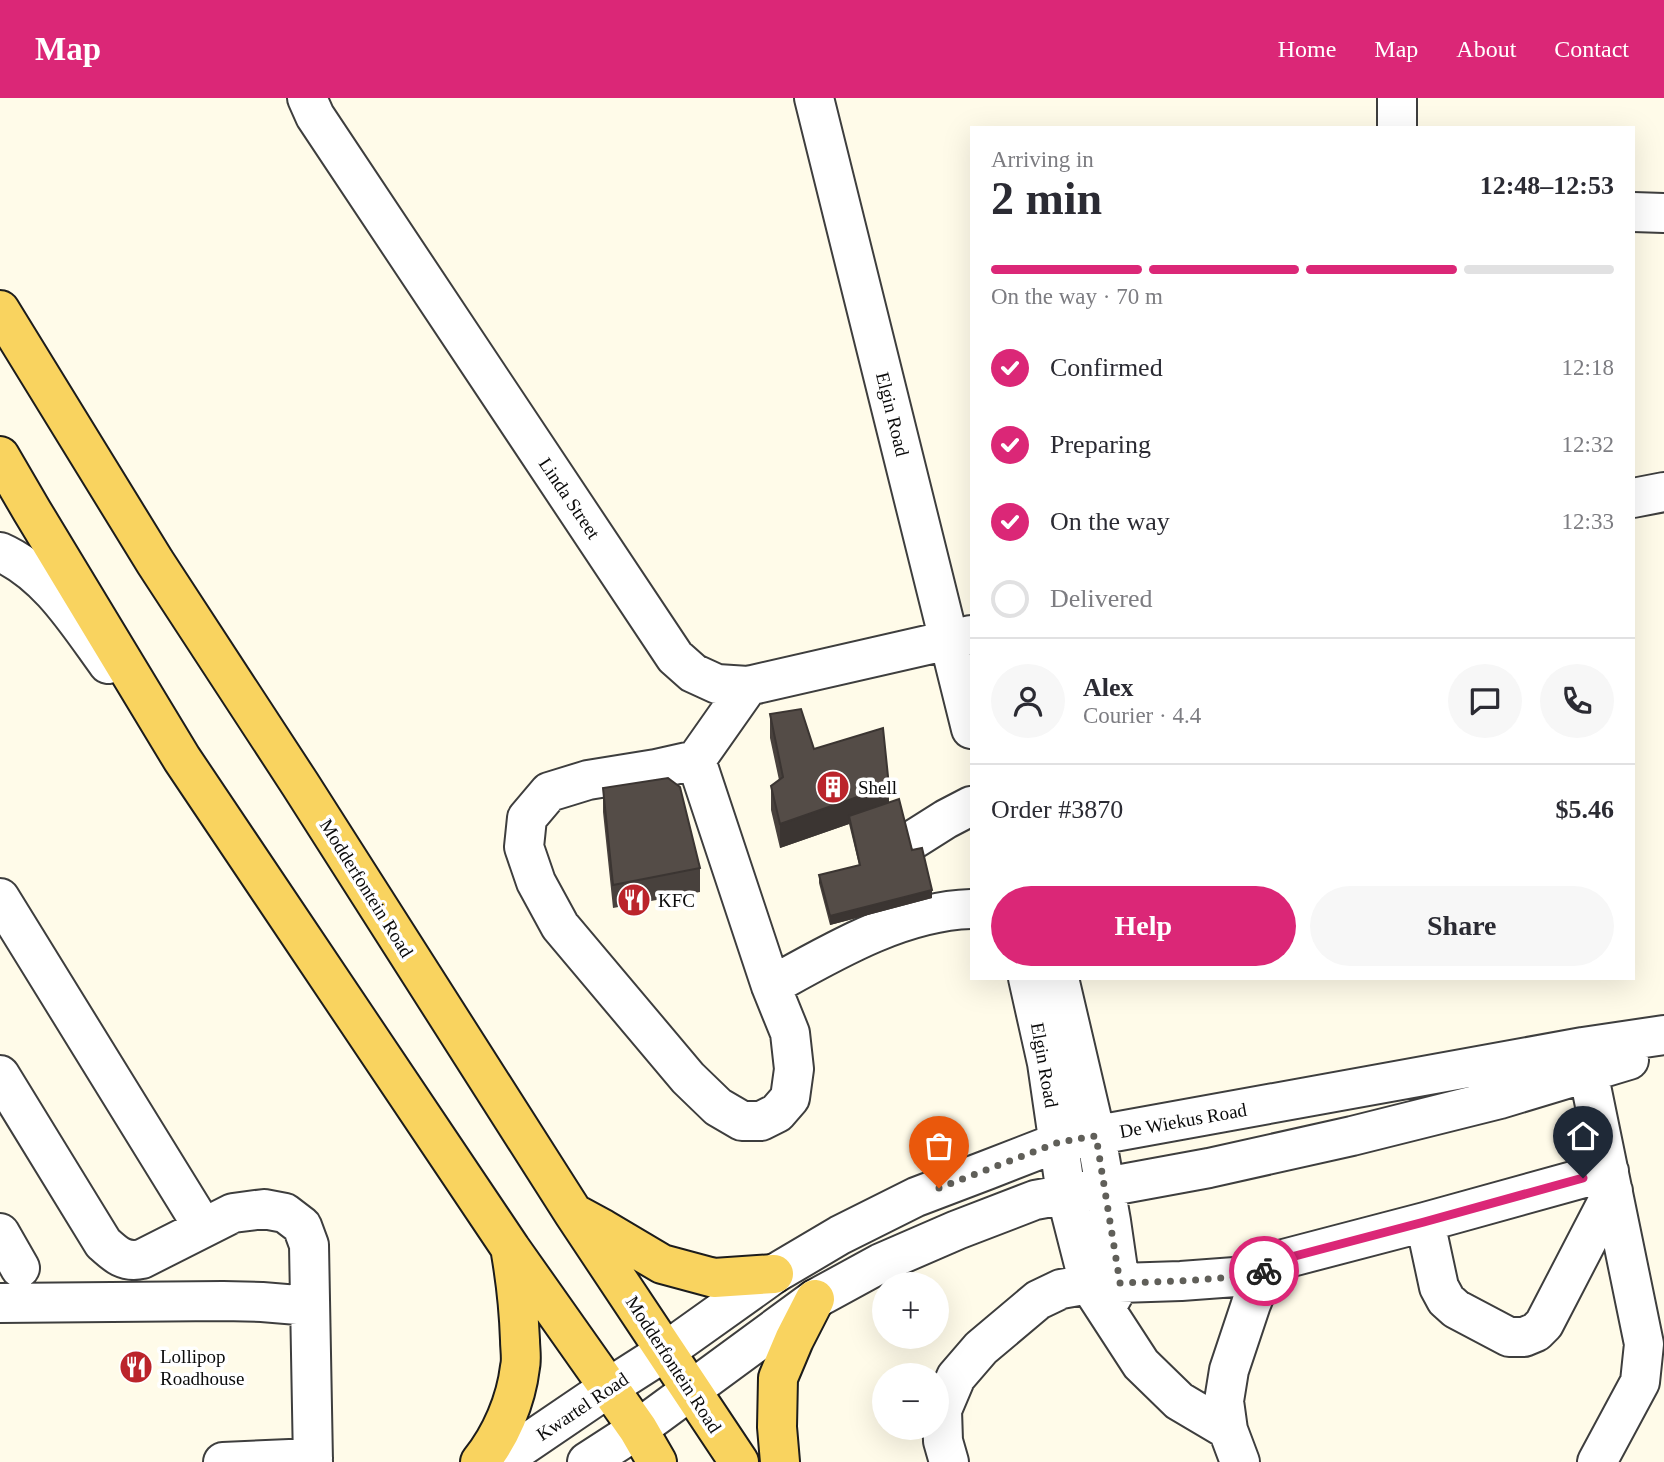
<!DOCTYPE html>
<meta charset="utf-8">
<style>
:root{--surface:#fff;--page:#f7f7f7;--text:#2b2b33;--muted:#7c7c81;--line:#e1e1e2;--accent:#db2777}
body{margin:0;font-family:Georgia,serif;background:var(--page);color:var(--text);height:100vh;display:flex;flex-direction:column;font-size:26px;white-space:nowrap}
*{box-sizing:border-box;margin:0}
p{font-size:23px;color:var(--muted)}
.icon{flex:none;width:38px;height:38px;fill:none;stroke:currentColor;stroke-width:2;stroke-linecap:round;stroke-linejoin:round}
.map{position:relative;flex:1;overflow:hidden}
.side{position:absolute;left:970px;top:28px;width:665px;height:854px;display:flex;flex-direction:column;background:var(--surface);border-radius:0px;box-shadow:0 7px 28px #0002}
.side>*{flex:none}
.buttons{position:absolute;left:872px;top:1174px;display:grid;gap:14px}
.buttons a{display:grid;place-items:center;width:77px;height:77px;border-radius:50%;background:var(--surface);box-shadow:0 7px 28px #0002;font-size:35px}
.pin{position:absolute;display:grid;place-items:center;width:60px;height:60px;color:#fff;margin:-72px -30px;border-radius:50% 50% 50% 0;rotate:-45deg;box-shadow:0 0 7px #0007}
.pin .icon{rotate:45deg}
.courier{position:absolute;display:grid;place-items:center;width:70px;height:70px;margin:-35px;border:5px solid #db2777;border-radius:50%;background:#fff;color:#222;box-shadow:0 2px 9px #0007}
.headline em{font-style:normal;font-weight:600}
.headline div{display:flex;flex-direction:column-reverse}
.headline{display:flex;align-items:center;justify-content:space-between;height:119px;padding:0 21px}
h1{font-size:46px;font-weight:600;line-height:52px}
.bar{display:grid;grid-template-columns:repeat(4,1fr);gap:10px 7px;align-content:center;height:84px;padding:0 21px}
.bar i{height:9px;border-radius:5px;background:var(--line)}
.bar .current{background:var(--accent)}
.bar p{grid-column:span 4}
.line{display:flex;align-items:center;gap:18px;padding:0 21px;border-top:2px solid var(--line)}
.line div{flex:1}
.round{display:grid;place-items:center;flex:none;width:74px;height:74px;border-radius:37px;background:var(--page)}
ol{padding:0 21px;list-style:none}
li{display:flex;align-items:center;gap:21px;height:77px}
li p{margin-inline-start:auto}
li .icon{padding:7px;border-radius:50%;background:var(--accent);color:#fff;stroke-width:4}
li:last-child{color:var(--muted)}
li i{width:38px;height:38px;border:4px solid var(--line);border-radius:50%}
.cta{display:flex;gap:14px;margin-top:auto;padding:14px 21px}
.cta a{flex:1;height:80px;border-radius:42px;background:var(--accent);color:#fff;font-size:28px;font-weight:600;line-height:80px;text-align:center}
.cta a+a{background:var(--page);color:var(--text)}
header{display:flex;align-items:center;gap:42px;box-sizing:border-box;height:98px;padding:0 35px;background:var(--accent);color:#fff}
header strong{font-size:33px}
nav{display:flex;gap:38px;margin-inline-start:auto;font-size:24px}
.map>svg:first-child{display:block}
</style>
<header>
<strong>Map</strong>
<nav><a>Home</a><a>Map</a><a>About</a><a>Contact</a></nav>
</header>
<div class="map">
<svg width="1664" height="1364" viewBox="0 0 1664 1364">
<rect width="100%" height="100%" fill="#fffbe9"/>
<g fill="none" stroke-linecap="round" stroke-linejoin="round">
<defs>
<path id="minor" d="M307 0 315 18 675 559 693 575 717 586 748 588 971 537
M814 0 971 631
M1397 0V30
M1633 114 1664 115
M1633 400 1664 394
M0 454C48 475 78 525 108 566
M696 662 771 888 790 935 794 971 790 1000 777 1015 761 1023H742L718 1009 688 980 560 828 536 784 524 749 527 720 549 694 588 682 656 671 696 662 748 588
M908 745 946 721 971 708
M0 800 203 1129
M1028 880 1047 965 1066 1096 1089 1186 1141 1266 1179 1303 1228 1332
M1059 880 1096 1038 1111 1123 1120 1185 1107 1208
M771 888C832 854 901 813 971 811
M1583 949 1644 1246 1640 1284 1597 1364
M0 977 103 1145C115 1156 124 1165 142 1161L233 1115 264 1111 285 1115 302 1128 309 1147 313 1364
M1425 1124 1439 1189 1446 1202 1456 1211 1509 1239H1524L1536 1234 1544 1226 1613 1093
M0 1135 20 1170
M0 1205 223 1203 262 1204 310 1208
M223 1364 313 1360
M499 1364 608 1290 666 1253 774 1176 840 1137 916 1099 987 1072 1059 1044 1583 949 1664 937
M587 1364 638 1331 815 1201 881 1165 957 1132 1035 1102 1209 1070 1352 1038 1500 1001 1629 962
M949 1364 943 1343 942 1312 956 1279 981 1250 1038 1202 1061 1191 1089 1186 1181 1183 1262 1177
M1240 1364 1228 1332 1224 1303 1229 1272 1251 1206 1266 1169 1276 1163 1425 1124 1609 1073"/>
<path id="major" d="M0 212 155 464 300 686 574 1116 739 1364
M0 358 32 413 182 661 511 1151 638 1331 657 1364
M579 1118 603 1131 662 1166 714 1180 774 1176
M480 1364C501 1338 516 1303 520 1269 522 1261 520 1251 520 1242 519 1213 516 1184 511 1155
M780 1364 777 1329 778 1280 794 1242 815 1201"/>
</defs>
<use href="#minor" stroke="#3e3e3e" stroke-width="42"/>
<use href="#major" stroke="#1c1c1c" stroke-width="42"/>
<use href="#minor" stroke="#fff" stroke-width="38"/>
<use href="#major" stroke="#f9d35f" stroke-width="38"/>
</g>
<path fill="#48413d" d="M770 616 814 651 889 705 912 752 932 800 830 827 819 785V777L859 767 849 726 780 750 771 712V688L779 682 770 640Z
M603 690 700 770V794L613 810 603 714Z"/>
<path fill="#3b3532" d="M889 688V712L849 718V726L780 750V726Z
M932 792V800L830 827V818Z"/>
<path fill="#544c47" stroke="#3b3532" stroke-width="2" d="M801 611 814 651 883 630 889 688 780 726 771 688 783 679 770 616Z
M668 680 680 689 700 770 613 787 603 690Z
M899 701 912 752 922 750 932 792 830 818 819 777 860 767 849 718Z"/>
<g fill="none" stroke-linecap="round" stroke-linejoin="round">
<path stroke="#605f59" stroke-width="7" stroke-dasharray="0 12.6" d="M939 1090 1059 1044 1096 1038 1120 1185 1181 1183 1262 1177 1264 1173"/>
<path stroke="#db2777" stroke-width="9" d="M1264 1173 1266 1169 1276 1163 1424 1124 1583 1080"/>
</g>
<defs>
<symbol id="building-disc" viewBox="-11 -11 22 22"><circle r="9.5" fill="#bb242b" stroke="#fff"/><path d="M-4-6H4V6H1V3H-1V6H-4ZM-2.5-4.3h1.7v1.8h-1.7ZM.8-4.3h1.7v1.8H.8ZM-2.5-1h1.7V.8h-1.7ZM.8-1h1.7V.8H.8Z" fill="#fff"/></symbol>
<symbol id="restaurant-disc" viewBox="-11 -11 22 22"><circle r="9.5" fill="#bb242b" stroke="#fff"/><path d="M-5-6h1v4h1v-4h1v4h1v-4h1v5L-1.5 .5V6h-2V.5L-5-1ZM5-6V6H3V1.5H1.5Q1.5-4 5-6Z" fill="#fff"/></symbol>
</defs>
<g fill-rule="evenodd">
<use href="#building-disc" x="814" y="670" width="38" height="38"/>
<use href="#restaurant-disc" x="615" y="783" width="38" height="38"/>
<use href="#restaurant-disc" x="117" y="1250" width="38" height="38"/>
</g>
<g text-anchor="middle" stroke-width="7" stroke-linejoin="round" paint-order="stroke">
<g font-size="19" fill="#0b0b0b" stroke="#fff">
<text transform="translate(893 316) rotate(76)" y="7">Elgin Road</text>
<text transform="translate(570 400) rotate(56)" y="7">Linda Street</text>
<text transform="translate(367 790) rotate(58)" y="7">Modderfontein Road</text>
<text transform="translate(1045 967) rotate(80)" y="7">Elgin Road</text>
<text transform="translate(1183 1022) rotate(-10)" y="7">De Wiekus Road</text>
<text transform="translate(674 1266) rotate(57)" y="7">Modderfontein Road</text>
<text transform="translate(582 1308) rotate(-34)" y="7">Kwartel Road</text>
</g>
<g font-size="19" fill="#0b0b0b" stroke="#fff" text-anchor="start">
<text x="858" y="696">Shell</text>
<text x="658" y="809">KFC</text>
<text x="160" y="1265">Lollipop<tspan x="160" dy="22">Roadhouse</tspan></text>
</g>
</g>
</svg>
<div class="buttons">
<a>+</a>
<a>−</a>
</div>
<div class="pin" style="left:939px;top:1090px;background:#ea580c"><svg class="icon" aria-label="bag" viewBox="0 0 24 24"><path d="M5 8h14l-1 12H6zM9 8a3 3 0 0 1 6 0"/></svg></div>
<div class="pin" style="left:1583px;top:1080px;background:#1f2937"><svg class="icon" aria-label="home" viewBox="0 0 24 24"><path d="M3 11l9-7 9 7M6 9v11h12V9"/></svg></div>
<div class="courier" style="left:1264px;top:1173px"><svg class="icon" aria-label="bike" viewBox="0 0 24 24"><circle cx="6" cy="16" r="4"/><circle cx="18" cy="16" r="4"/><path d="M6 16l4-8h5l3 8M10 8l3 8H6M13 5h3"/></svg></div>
<section class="side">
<div class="headline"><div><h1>2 min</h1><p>Arriving in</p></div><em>12:48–12:53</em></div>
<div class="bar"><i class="current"></i><i class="current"></i><i class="current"></i><i></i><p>On the way · 70 m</p></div>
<ol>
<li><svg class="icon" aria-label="check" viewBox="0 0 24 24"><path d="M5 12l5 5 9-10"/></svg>Confirmed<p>12:18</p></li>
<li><svg class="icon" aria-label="check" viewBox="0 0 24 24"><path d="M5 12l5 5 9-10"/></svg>Preparing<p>12:32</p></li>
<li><svg class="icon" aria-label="check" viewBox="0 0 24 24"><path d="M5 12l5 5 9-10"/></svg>On the way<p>12:33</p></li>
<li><i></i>Delivered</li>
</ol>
<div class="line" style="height:126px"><a class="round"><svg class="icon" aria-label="person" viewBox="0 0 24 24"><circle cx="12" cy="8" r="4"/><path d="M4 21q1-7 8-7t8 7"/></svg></a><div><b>Alex</b><p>Courier · 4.4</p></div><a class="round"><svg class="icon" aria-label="chat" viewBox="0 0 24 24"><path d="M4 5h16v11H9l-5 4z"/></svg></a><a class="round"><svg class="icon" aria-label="phone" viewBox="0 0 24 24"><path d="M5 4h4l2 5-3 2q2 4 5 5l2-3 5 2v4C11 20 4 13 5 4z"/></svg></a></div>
<div class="line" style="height:91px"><div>Order #3870</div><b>$5.46</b></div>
<div class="cta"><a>Help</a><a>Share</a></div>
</section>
</div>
